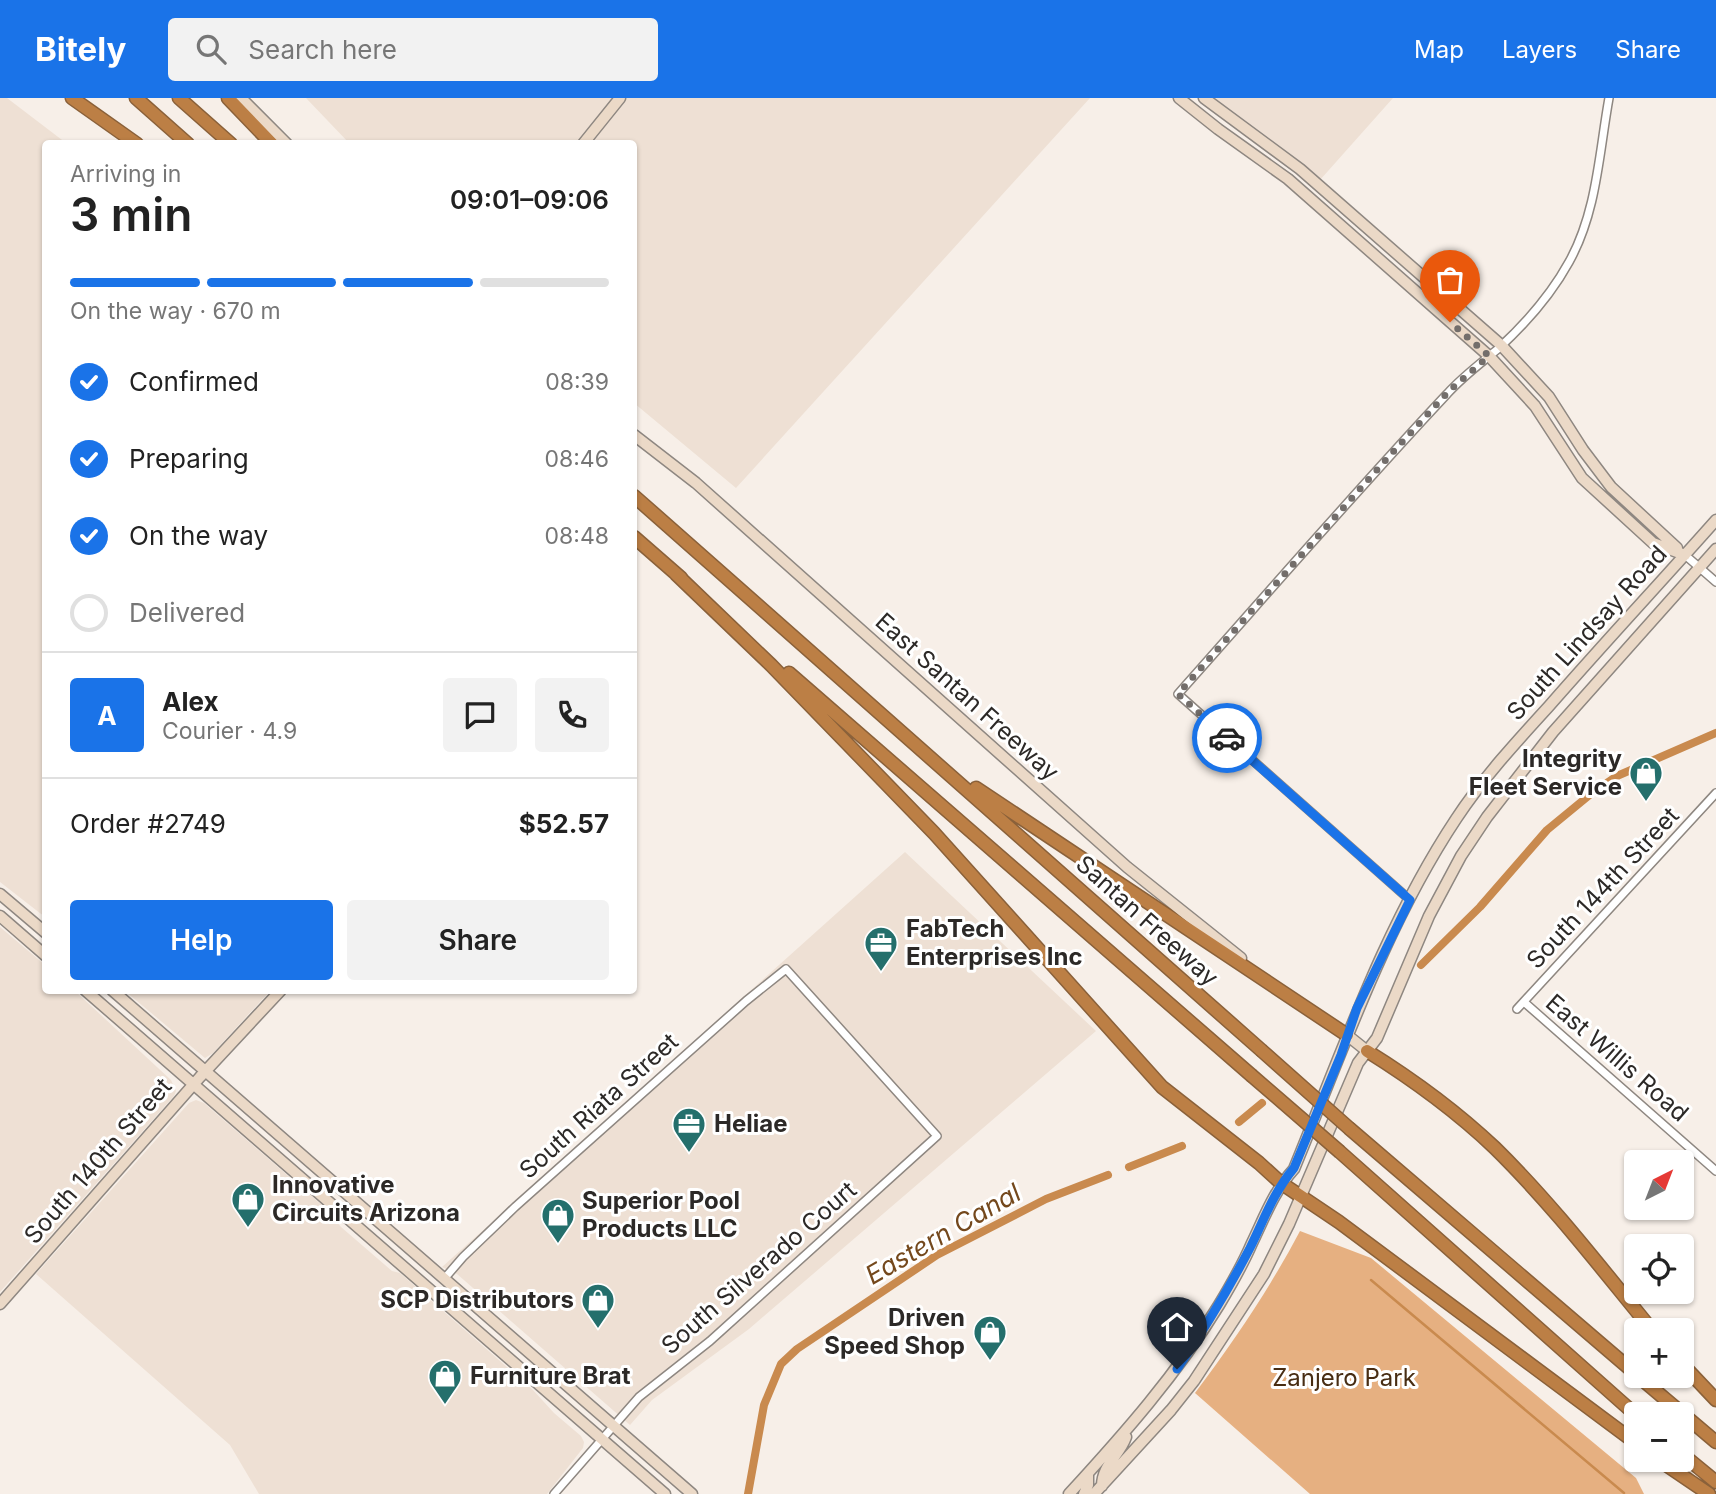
<!DOCTYPE html>
<meta charset="utf-8">
<style>
:root{--surface:#fff;--page:#f2f2f2;--text:#222;--muted:#767676;--line:#e0e0e0;--accent:#1a73e8}
body{margin:0;font-family:Inter,sans-serif;background:var(--page);color:var(--text);height:100vh;display:flex;flex-direction:column;font-size:26px;white-space:nowrap}
*{box-sizing:border-box;margin:0}
p{font-size:23px;color:var(--muted)}
.icon{flex:none;width:38px;height:38px;fill:none;stroke:currentColor;stroke-width:2;stroke-linecap:round;stroke-linejoin:round}
.map{position:relative;flex:1;overflow:hidden}
.side{position:absolute;left:42px;top:42px;width:595px;height:854px;display:flex;flex-direction:column;background:var(--surface);border-radius:7px;box-shadow:0 2px 5px #0004}
.side>*{flex:none}
.needle{width:46px;rotate:42deg}
.buttons{position:absolute;left:1624px;top:1052px;display:grid;gap:14px}
.buttons a{display:grid;place-items:center;width:70px;height:70px;border-radius:7px;background:var(--surface);box-shadow:0 2px 5px #0004;font-size:35px}
.pin{position:absolute;display:grid;place-items:center;width:60px;height:60px;color:#fff;margin:-72px -30px;border-radius:50% 50% 50% 0;rotate:-45deg;box-shadow:0 0 7px #0007}
.pin .icon{rotate:45deg}
.courier{position:absolute;display:grid;place-items:center;width:70px;height:70px;margin:-35px;border:5px solid #1a73e8;border-radius:50%;background:#fff;color:#222;box-shadow:0 2px 9px #0007}
.head em{font-style:normal;font-weight:600}
.head div{display:flex;flex-direction:column-reverse}
.head{display:flex;align-items:center;justify-content:space-between;height:119px;padding:0 28px}
h1{font-size:46px;font-weight:600;line-height:52px}
.bar{display:grid;grid-template-columns:repeat(4,1fr);gap:10px 7px;align-content:center;height:84px;padding:0 28px}
.bar i{height:9px;border-radius:5px;background:var(--line)}
.bar .on{background:var(--accent)}
.bar p{grid-column:span 4}
.line{display:flex;align-items:center;gap:18px;padding:0 28px;border-top:2px solid var(--line)}
.line div{flex:1}
.round{display:grid;place-items:center;flex:none;width:74px;height:74px;border-radius:7px;background:var(--page)}
ol{padding:0 28px;list-style:none}
li{display:flex;align-items:center;gap:21px;height:77px}
li p{margin-inline-start:auto}
li .icon{padding:7px;border-radius:50%;background:var(--accent);color:#fff;stroke-width:4}
li:last-child{color:var(--muted)}
li i{width:38px;height:38px;border:4px solid var(--line);border-radius:50%}
.action{display:flex;gap:14px;margin-top:auto;padding:14px 28px}
.action a{flex:1;height:80px;border-radius:7px;background:var(--accent);color:#fff;font-size:28px;font-weight:600;line-height:80px;text-align:center}
.action a+a{background:var(--page);color:var(--text)}
header{display:flex;align-items:center;gap:42px;box-sizing:border-box;height:98px;padding:0 35px;background:var(--accent);color:#fff}
header strong{font-size:33px}
nav{display:flex;gap:38px;margin-inline-start:auto;font-size:24px}
.search{width:490px;height:63px;background:var(--page);display:flex;align-items:center;gap:18px;box-sizing:border-box;padding:0 24px;border-radius:7px;color:var(--muted);font-size:26px}
.map>svg:first-child{display:block}
</style>
<header>
<strong>Bitely</strong>
<div class="search"><svg class="icon" aria-label="search" viewBox="0 0 24 24"><circle cx="10" cy="10" r="6"/><path d="M15 15l6 6"/></svg>Search here</div>
<nav><a>Map</a><a>Layers</a><a>Share</a></nav>
</header>
<div class="map">
<svg width="1716" height="1396" viewBox="0 0 1716 1396">
<rect width="100%" height="100%" fill="#f7efe8"/>
<path fill="#eee0d4" d="M0 0H7L66 45 46 46 45 819 0 784Z
M306 0H1090L736 390 634 305V46L349 45Z
M1212 0H1393L1320 82 1303 66Z
M905 754 1096 933 749 1231 652 1302 630 1327 457 1176 442 1169Z
M0 829 45 867 46 892 75 893 171 982 176 993 174 998 0 1194Z
M125 893H270L213 955 205 960Z
M196 1002 204 1005 323 1108 341 1129 392 1173 400 1175 533 1292 554 1315 581 1338 584 1344 583 1350 547 1396H259L230 1347 36 1176 189 1005Z"/>
<path fill="#e6b081" d="M1300 1133 1371 1160 1636 1380 1644 1396H1310L1195 1295C1234 1243 1270 1190 1300 1133Z"/>
<g fill="none" stroke-linecap="round" stroke-linejoin="round">
<path stroke="#c98a4e" stroke-width="2.5" d="M1371 1182 1624 1395"/>
<path stroke="#c98a4e" stroke-width="8" d="M1421 867 1480 809 1547 732 1592 695 1617 678 1716 635
M1239 1024 1262 1005
M1129 1069 1182 1048
M748 1396 764 1307 781 1266 797 1251 937 1157 1046 1101 1108 1077"/>
<defs>
<path id="street" d="M1685 457 1716 484
M1410 802 1178 596C1267 496 1355 394 1447 296 1462 279 1481 265 1499 250 1525 226 1552 195 1569 164 1597 114 1599 55 1609 0
M1524 904 1716 1073
M1517 911 1716 695
M444 1181 463 1159 515 1109 746 903 786 871 937 1038 710 1243 639 1299 554 1396"/>
<path id="secondary" d="M241 0 287 46
M1179 0 1218 31 1288 81 1489 258 1535 308 1582 380 1653 445 1685 457
M1204 0 1300 71 1501 247 1549 299 1583 352 1611 389 1677 450
M583 46 620 0
M634 337 696 385 1127 769 1241 860
M0 796 46 835
M0 818 46 858
M85 892 665 1396
M112 892 692 1396
M1347 937 1367 953
M0 1206 200 979 281 892
M1102 1388C1102 1367 1120 1357 1126 1339
M1069 1396C1124 1336 1177 1276 1219 1207 1231 1187 1243 1166 1252 1145 1265 1118 1274 1093 1294 1071 1343 952 1385 828 1456 721 1483 680 1517 643 1550 607 1605 544 1661 484 1716 422
M1084 1396 1088 1387V1376
M1094 1396 1171 1312 1194 1283 1264 1176 1289 1126 1358 965 1377 940 1429 818 1461 758 1487 719 1553 634 1716 451"/>
<path id="highway" d="M72 0 137 46
M136 0 188 46
M179 0 231 46
M228 0 272 46
M634 398 1261 952
M634 439 681 480
M676 476 771 567 934 735 1162 989 1259 1065 1281 1085 1339 1124 1636 1345
M789 575 1251 977
M976 690 1347 937
M1367 953C1412 981 1456 1013 1495 1050 1552 1106 1601 1170 1652 1232
M1350 1031 1636 1276
M1340 1054 1636 1317
M1682 1266 1716 1302
M1638 1278 1716 1344
M1682 1356 1716 1384
M1659 1362 1709 1396"/>
</defs>
<use href="#street" stroke="#8e8781" stroke-width="10"/>
<use href="#secondary" stroke="#8e8781" stroke-width="13"/>
<use href="#highway" stroke="#8a613a" stroke-width="15"/>
<use href="#street" stroke="#fff" stroke-width="7"/>
<use href="#secondary" stroke="#ebd9c7" stroke-width="10"/>
<use href="#highway" stroke="#bc7f45" stroke-width="12"/>
<defs>
<path id="highway-bridge" d="M1261 952 1350 1031
M1251 977 1340 1054"/>
</defs>
<use href="#highway-bridge" stroke="#8a613a" stroke-width="15" stroke-linecap="butt"/>
<use href="#highway-bridge" stroke="#bc7f45" stroke-width="12"/>
</g>
<g fill="none" stroke-linecap="round" stroke-linejoin="round">
<path stroke="#736e6b" stroke-width="7" stroke-dasharray="0 12.6" d="M1227 640 1178 596 1392 355 1450 292 1489 258 1450 224"/>
<path stroke="#1a73e8" stroke-width="9" d="M1177 1271C1204 1232 1228 1192 1250 1150 1264 1122 1273 1095 1294 1070L1341 957 1357 910 1410 802 1227 640"/>
</g>
<defs>
<symbol id="shop-pin" viewBox="-11 -11 22 30"><path d="M0 17L-7.5 6A9.5 9.5 0 1 1 7.5 6Z" fill="#246f6c" stroke="#fff"/><path d="M-5-2.5h2.3a2.7 3.5 0 0 1 5.4 0H5L5.5 6h-11ZM-1.5-2.5h3a1.5 2.3 0 0 0-3 0Z" fill="#fff"/></symbol>
<symbol id="office-pin" viewBox="-11 -11 22 30"><path d="M0 17L-7.5 6A9.5 9.5 0 1 1 7.5 6Z" fill="#246f6c" stroke="#fff"/><path d="M-6-3h4V-5.5h4V-3h4V5H-6ZM-1-4.5V-3h2v-1.5ZM-6 0V1H6V0Z" fill="#fff"/></symbol>
</defs>
<g fill-rule="evenodd">
<use href="#shop-pin" x="1627" y="656" width="38" height="52"/>
<use href="#office-pin" x="862" y="826" width="38" height="52"/>
<use href="#office-pin" x="670" y="1007" width="38" height="52"/>
<use href="#shop-pin" x="229" y="1082" width="38" height="52"/>
<use href="#shop-pin" x="539" y="1098" width="38" height="52"/>
<use href="#shop-pin" x="579" y="1183" width="38" height="52"/>
<use href="#shop-pin" x="971" y="1215" width="38" height="52"/>
<use href="#shop-pin" x="426" y="1259" width="38" height="52"/>
</g>
<g text-anchor="middle" stroke-width="6" stroke-linejoin="round" paint-order="stroke">
<g font-size="24" fill="#2c2927" stroke="#fff">
<text transform="translate(1587 535) rotate(-48)" y="8">South Lindsay Road</text>
<text transform="translate(967 599) rotate(42)" y="8">East Santan Freeway</text>
<text transform="translate(1603 790) rotate(-47)" y="8">South 144th Street</text>
<text transform="translate(1147 823) rotate(42)" y="8">Santan Freeway</text>
<text transform="translate(1617 960) rotate(41)" y="8">East Willis Road</text>
<text transform="translate(599 1008) rotate(-42)" y="8">South Riata Street</text>
<text transform="translate(98 1063) rotate(-49)" y="8">South 140th Street</text>
<text transform="translate(759 1170) rotate(-41)" y="8">South Silverado Court</text>
</g>
<g font-size="24" font-weight="bold" fill="#2c2927" stroke="#fff" text-anchor="start">
<text x="1622" y="669" text-anchor="end">Integrity<tspan x="1622" dy="28">Fleet Service</tspan></text>
<text x="906" y="839">FabTech<tspan x="906" dy="28">Enterprises Inc</tspan></text>
<text x="714" y="1034">Heliae</text>
<text x="272" y="1095">Innovative<tspan x="272" dy="28">Circuits Arizona</tspan></text>
<text x="582" y="1111">Superior Pool<tspan x="582" dy="28">Products LLC</tspan></text>
<text x="574" y="1210" text-anchor="end">SCP Distributors</text>
<text x="965" y="1228" text-anchor="end">Driven<tspan x="965" dy="28">Speed Shop</tspan></text>
<text x="470" y="1286">Furniture Brat</text>
</g>
<g font-size="24" fill="#482d13" stroke="#fff">
<text x="1344" y="1288">Zanjero Park</text>
</g>
<g font-size="26" font-style="italic" fill="#74481c" stroke="#fff">
<text transform="translate(943 1136) rotate(-30)" y="9">Eastern Canal</text>
</g>
</g>
</svg>
<div class="buttons">
<a><svg class="needle" viewBox="-14 -14 28 28"><path d="M0-13l5 13h-10z" fill="#e53935"/><path d="M0 13l5-13h-10z" fill="#767676"/></svg></a>
<a><svg class="icon" aria-label="locate" viewBox="0 0 24 24"><circle cx="12" cy="12" r="6"/><path d="M12 2v4M12 18v4M2 12h4M18 12h4"/></svg></a>
<a>+</a>
<a>−</a>
</div>
<div class="pin" style="left:1450px;top:224px;background:#ea580c"><svg class="icon" aria-label="bag" viewBox="0 0 24 24"><path d="M5 8h14l-1 12H6zM9 8a3 3 0 0 1 6 0"/></svg></div>
<div class="pin" style="left:1177px;top:1271px;background:#1f2937"><svg class="icon" aria-label="home" viewBox="0 0 24 24"><path d="M3 11l9-7 9 7M6 9v11h12V9"/></svg></div>
<div class="courier" style="left:1227px;top:640px"><svg class="icon" aria-label="car" viewBox="0 0 24 24"><path d="M5 17H2v-5l4-1 3-4h7l3 4 3 1v5h-3M9 17h6M6 11h13"/><circle cx="7" cy="17" r="2"/><circle cx="17" cy="17" r="2"/></svg></div>
<section class="side">
<div class="head"><div><h1>3 min</h1><p>Arriving in</p></div><em>09:01–09:06</em></div>
<div class="bar"><i class="on"></i><i class="on"></i><i class="on"></i><i></i><p>On the way · 670 m</p></div>
<ol>
<li><svg class="icon" aria-label="check" viewBox="0 0 24 24"><path d="M5 12l5 5 9-10"/></svg>Confirmed<p>08:39</p></li>
<li><svg class="icon" aria-label="check" viewBox="0 0 24 24"><path d="M5 12l5 5 9-10"/></svg>Preparing<p>08:46</p></li>
<li><svg class="icon" aria-label="check" viewBox="0 0 24 24"><path d="M5 12l5 5 9-10"/></svg>On the way<p>08:48</p></li>
<li><i></i>Delivered</li>
</ol>
<div class="line" style="height:126px"><b class="round" style="background:var(--accent);color:#fff">A</b><div><b>Alex</b><p>Courier · 4.9</p></div><a class="round"><svg class="icon" aria-label="chat" viewBox="0 0 24 24"><path d="M4 5h16v11H9l-5 4z"/></svg></a><a class="round"><svg class="icon" aria-label="phone" viewBox="0 0 24 24"><path d="M5 4h4l2 5-3 2q2 4 5 5l2-3 5 2v4C11 20 4 13 5 4z"/></svg></a></div>
<div class="line" style="height:91px"><div>Order #2749</div><b>$52.57</b></div>
<div class="action"><a>Help</a><a>Share</a></div>
</section>
</div>
